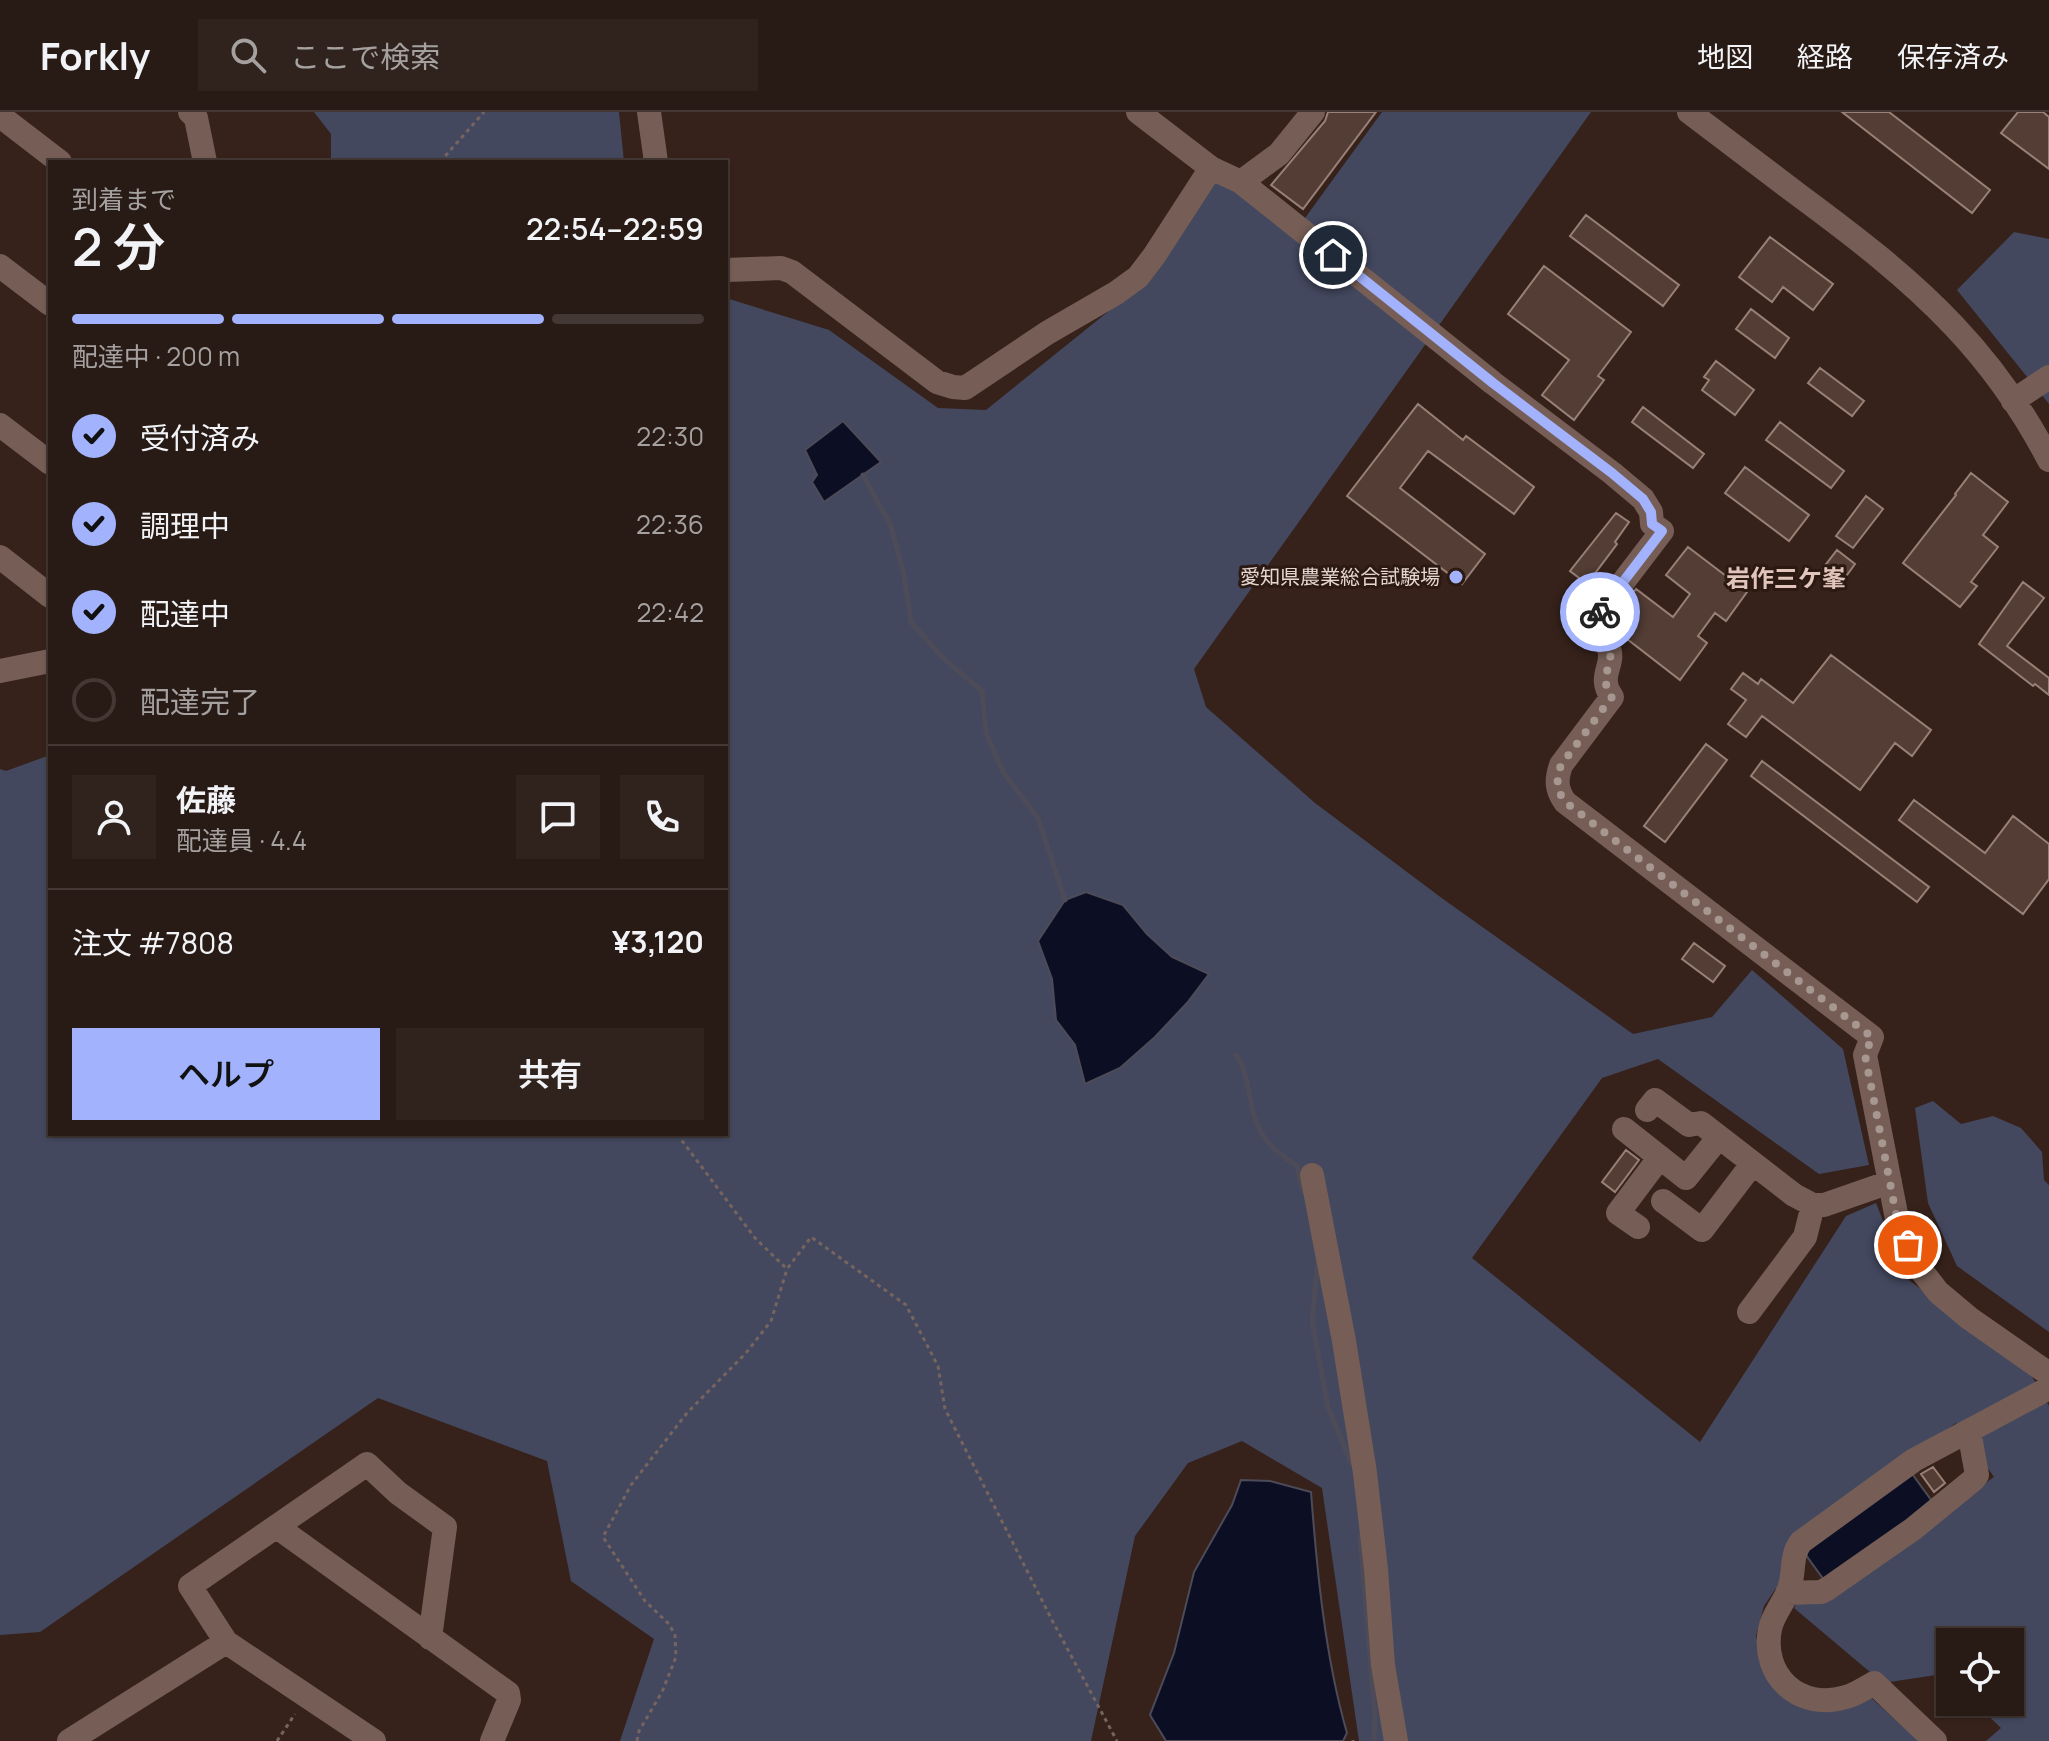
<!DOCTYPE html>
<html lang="ja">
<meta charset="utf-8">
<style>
:root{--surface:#281a14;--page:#30231d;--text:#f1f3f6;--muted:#a5a1a0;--line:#443834;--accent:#a2b2fd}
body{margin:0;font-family:Manrope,"Noto Sans JP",sans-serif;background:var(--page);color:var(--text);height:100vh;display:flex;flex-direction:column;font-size:30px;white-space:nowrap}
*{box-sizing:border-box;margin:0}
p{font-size:26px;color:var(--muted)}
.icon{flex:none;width:44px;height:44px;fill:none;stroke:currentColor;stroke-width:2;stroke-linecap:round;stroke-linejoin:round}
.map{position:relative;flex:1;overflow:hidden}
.drawer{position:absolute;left:48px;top:48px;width:680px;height:976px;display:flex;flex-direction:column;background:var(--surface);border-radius:0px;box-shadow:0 2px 6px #0004,0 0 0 2px var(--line)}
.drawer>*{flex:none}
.tools{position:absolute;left:1936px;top:1516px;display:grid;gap:16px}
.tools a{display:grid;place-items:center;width:88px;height:88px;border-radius:0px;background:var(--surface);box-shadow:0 2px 6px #0004,0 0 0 2px var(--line);font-size:40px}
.pin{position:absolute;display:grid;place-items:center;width:68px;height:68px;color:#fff;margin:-34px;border:4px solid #fff;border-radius:50%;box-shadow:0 2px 8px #0007}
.courier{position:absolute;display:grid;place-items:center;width:80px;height:80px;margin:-40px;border:6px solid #a2b2fd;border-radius:50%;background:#fff;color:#222;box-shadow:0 2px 10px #0007}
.headline em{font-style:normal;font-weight:600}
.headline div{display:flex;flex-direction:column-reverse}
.headline{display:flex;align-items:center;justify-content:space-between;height:136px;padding:0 24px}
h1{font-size:52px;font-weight:600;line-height:60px}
.bar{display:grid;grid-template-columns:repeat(4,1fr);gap:12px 8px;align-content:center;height:96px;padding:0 24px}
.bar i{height:10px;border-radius:6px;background:var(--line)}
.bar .selected{background:var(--accent)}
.bar p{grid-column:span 4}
.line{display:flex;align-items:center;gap:20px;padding:0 24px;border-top:2px solid var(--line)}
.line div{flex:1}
.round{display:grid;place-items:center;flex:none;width:84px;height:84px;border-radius:0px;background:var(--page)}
ol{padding:0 24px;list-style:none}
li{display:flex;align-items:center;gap:24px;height:88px}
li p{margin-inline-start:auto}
li .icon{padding:8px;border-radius:50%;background:var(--accent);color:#111;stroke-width:4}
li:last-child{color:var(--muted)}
li i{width:44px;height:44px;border:4px solid var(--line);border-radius:50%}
.primary-button{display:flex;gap:16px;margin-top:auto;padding:16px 24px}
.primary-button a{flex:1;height:92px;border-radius:0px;background:var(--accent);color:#111;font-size:32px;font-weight:600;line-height:92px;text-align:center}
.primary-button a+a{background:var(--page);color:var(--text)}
header{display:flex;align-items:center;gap:48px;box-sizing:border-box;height:112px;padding:0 40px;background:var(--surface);border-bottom:2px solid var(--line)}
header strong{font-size:38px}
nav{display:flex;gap:44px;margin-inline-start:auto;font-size:28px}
.search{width:560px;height:72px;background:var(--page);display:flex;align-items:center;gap:20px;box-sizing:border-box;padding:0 28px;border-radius:0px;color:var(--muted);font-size:30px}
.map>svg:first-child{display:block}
</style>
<header>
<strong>Forkly</strong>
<div class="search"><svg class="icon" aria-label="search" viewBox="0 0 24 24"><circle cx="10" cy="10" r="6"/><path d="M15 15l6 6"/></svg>ここで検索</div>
<nav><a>地図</a><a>経路</a><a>保存済み</a></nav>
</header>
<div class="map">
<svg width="2049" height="1629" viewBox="0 0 2049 1629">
<rect width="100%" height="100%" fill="#36221b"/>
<path fill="#43485f" d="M314 0H619L624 50H331V22Z
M1382 0H1591L1194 557 1206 595 1315 691 1443 787 1633 922 1712 905 1752 858 1843 937 1869 1053 1819 1062 1658 947 1602 966 1472 1146 1700 1330 1846 1104 1876 1091 1905 1165 2030 1261 2049 1294V1629H1986L2001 1616 1974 1590H2010V1530H1950V1567L1936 1563 1883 1571 1794 1496 1805 1473 1829 1479 1994 1365 1956 1311 1788 1436 1786 1461 1764 1494 1756 1524 1762 1550 1772 1574 1869 1584 1919 1629H1359L1322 1376 1242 1329 1188 1351 1135 1424 1091 1629H620L654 1527 571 1469 547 1349 378 1286 40 1520 0 1523V657L6 659 50 643V1022H726V186L829 218 938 296 986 298 1140 174 1214 64 1305 106Z
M2014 120 2049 127V292L1957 178Z
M1933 989 1961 1012 1993 1004 2021 1016 2042 1040 2044 1068 2049 1073V1220L1957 1154 1928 1091 1915 996Z"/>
<path fill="#0c0f24" stroke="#4d4b58" stroke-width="2" d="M843 309 881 350 824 390 812 370 817 363 805 338Z
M1086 780 1123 793 1147 822 1172 845 1209 862 1187 891 1155 925 1120 956 1085 972 1075 933 1056 908 1052 867 1038 829 1065 788Z
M1910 1359 1934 1392 1827 1472 1803 1439Z
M1241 1368 1270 1369 1311 1380C1317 1459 1325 1545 1347 1621L1343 1629H1166L1150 1603 1174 1541 1194 1460 1232 1393Z"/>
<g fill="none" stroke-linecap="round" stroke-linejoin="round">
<path stroke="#4d4b58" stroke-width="5" d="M863 363 891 414 904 463 911 510 942 545 982 579 986 621 1003 660 1038 706 1065 788
M1236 943C1252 966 1247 996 1261 1020 1269 1035 1283 1044 1297 1054L1300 1070 1304 1080
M1318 1147 1312 1209 1328 1295 1351 1351
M1360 1424 1375 1604 1374 1629"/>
</g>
<path fill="#533d35" stroke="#998077" stroke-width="2" d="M1328 0H1376L1303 97 1271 73 1325 9Z
M1842 0H1889L1990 78 1972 101Z
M2018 0H2043L2049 5V57L2001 21Z
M1586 103 1679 173 1663 194 1570 124Z
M1770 125 1833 172 1813 198 1783 175 1772 190 1739 165Z
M1544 154 1631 220 1598 264 1604 268 1574 308 1542 283 1569 248 1508 202Z
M1751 197 1789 226 1775 246 1736 217Z
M1716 249 1754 278 1735 303 1702 278 1709 268 1704 265Z
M1820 256 1864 289 1852 304 1808 271Z
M1418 292 1463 328 1466 324 1534 375 1514 402 1428 339 1400 376 1485 442 1462 472 1347 384Z
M1643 295 1704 342 1693 356 1632 310Z
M1780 310 1844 359 1831 376 1766 328Z
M1745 355 1809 403 1789 429 1725 381Z
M1971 361 2008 390 1983 423 1998 435 1971 470 1977 474 1960 495 1903 451 1956 383 1955 382Z
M1866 384 1883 397 1853 436 1836 424Z
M1616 401 1629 410 1615 430 1617 432 1587 472 1570 459Z
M1688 435 1747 480 1726 509 1715 501 1698 524 1707 531 1680 568 1609 513 1636 477 1673 505 1690 482 1666 463Z
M1837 438 1855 452 1839 474 1820 460Z
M2023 470 2044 486 2007 534 2049 566V583L2035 572 2033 574 1979 532Z
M1831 543 1931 618 1912 644 1895 631 1860 678 1762 604 1746 625 1728 612 1746 588 1731 577 1743 561 1758 572 1761 567 1793 591Z
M1706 632 1727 648 1665 730 1644 714Z
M1762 649 1929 775 1917 790 1751 664Z
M1914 688 1985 741 2013 704 2049 732V767L2023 802 1899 708Z
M1694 831 1725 854 1713 870 1682 847Z
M1626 1038 1639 1048 1615 1080 1602 1070Z
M1933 1355 1945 1371 1934 1380 1921 1362Z"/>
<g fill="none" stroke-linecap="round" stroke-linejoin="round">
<path stroke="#76645e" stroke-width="3" stroke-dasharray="4 4" stroke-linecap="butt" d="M440 50 484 0
M677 1022 755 1126 787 1157 811 1125 906 1193 938 1254 945 1297 1053 1510 1117 1629
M277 1629 295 1602
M637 1629 639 1619 662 1580 676 1545 675 1523 669 1512 645 1489 603 1425 631 1373 687 1301 746 1241 771 1209 787 1157
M1353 1629V1628"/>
<path stroke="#765e56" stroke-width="24" d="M190 0 196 6 205 50
M649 0 656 50
M1138 0 1211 56 1241 70 1493 271 1612 361 1643 387 1651 400 1652 412 1662 419 1588 516C1595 522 1603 528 1608 535 1617 551 1596 564 1612 585L1561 653C1556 668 1556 677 1565 690L1872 925 1865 943 1898 1112 1917 1153 1938 1180 1969 1206 2049 1262
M1689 0C1726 28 1763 56 1800 84 1854 124 1908 165 1954 214 1991 253 2024 300 2049 348
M0 4 60 50
M1241 70 1279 42 1313 0
M0 154 50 192
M726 158 781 156 792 160 937 270 953 275 965 276 1047 221 1116 181 1138 165 1154 144 1211 56
M2013 289 2049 265
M0 313 50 351
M0 445 50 484
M0 559 50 549
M1647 998 1655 988 1689 1013 1701 1011 1794 1083 1813 1093H1824L1890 1070
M1624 1017 1686 1066 1719 1025
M1312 1063 1344 1229 1365 1361 1376 1457 1383 1553 1396 1629
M1663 1089 1702 1118 1753 1051
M1638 1115 1618 1101 1660 1045
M1749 1200 1805 1125 1813 1093
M277 1415 508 1581 509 1588 492 1629
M1787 1481 1821 1480 1827 1477 1913 1417 1973 1368 1977 1363 1969 1319
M226 1530 190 1474 367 1352 398 1381 445 1415 430 1526
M69 1629 226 1530 374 1629
M1935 1629 1874 1571C1865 1576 1855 1583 1846 1585 1799 1599 1761 1564 1770 1517 1773 1502 1784 1491 1789 1477 1795 1461 1790 1444 1801 1430L1914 1348 2049 1276"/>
</g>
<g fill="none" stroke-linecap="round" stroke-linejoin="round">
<path stroke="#a79791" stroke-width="8" stroke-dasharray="0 14.4" d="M1600 500 1588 516C1595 522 1604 527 1608 535 1617 551 1596 564 1612 585L1561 653C1556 668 1556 677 1565 690L1872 925 1865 943 1898 1112 1908 1133"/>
<path stroke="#a2b2fd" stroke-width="10" d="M1333 143 1493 271 1612 361 1643 387 1651 400 1652 412 1662 419 1600 500"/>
</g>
<circle fill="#a2b2fd" stroke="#2c1912" stroke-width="3" cx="1456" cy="465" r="8"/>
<g text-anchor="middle" stroke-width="6" stroke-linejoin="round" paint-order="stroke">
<g font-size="20" fill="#e4d6d1" stroke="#2c1912" text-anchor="end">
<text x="1440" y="472">愛知県農業総合試験場</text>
</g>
<g font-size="24" font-weight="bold" fill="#e1c5bc" stroke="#2c1912">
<text x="1786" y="475">岩作三ケ峯</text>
</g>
</g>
</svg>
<div class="tools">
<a><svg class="icon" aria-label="locate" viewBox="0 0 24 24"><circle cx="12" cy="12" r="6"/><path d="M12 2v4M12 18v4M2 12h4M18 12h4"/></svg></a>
</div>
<div class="pin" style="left:1908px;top:1133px;background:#ea580c"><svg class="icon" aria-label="bag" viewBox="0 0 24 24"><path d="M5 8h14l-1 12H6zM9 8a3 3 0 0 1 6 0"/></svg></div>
<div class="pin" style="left:1333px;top:143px;background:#1f2937"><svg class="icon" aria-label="home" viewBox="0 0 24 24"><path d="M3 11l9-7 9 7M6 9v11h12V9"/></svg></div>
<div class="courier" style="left:1600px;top:500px"><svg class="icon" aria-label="bike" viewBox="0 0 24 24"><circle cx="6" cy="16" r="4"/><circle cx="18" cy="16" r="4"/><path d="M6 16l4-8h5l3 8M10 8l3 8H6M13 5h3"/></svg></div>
<section class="drawer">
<div class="headline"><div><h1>2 分</h1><p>到着まで</p></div><em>22:54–22:59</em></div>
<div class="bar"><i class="selected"></i><i class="selected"></i><i class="selected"></i><i></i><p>配達中 · 200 m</p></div>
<ol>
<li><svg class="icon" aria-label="check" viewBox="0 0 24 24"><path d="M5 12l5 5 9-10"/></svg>受付済み<p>22:30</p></li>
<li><svg class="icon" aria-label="check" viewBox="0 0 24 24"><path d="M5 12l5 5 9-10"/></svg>調理中<p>22:36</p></li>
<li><svg class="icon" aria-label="check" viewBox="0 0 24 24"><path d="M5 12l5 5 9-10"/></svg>配達中<p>22:42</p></li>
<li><i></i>配達完了</li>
</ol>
<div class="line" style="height:144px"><a class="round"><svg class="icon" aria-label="person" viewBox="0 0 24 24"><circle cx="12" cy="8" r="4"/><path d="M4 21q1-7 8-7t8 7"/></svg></a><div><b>佐藤</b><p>配達員 · 4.4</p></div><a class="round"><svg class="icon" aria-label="chat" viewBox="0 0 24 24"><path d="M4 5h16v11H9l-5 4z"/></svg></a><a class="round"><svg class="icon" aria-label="phone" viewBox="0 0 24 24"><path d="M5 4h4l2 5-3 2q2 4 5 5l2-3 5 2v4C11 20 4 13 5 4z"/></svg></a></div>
<div class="line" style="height:104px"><div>注文 #7808</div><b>¥3,120</b></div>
<div class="primary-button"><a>ヘルプ</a><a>共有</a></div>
</section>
</div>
